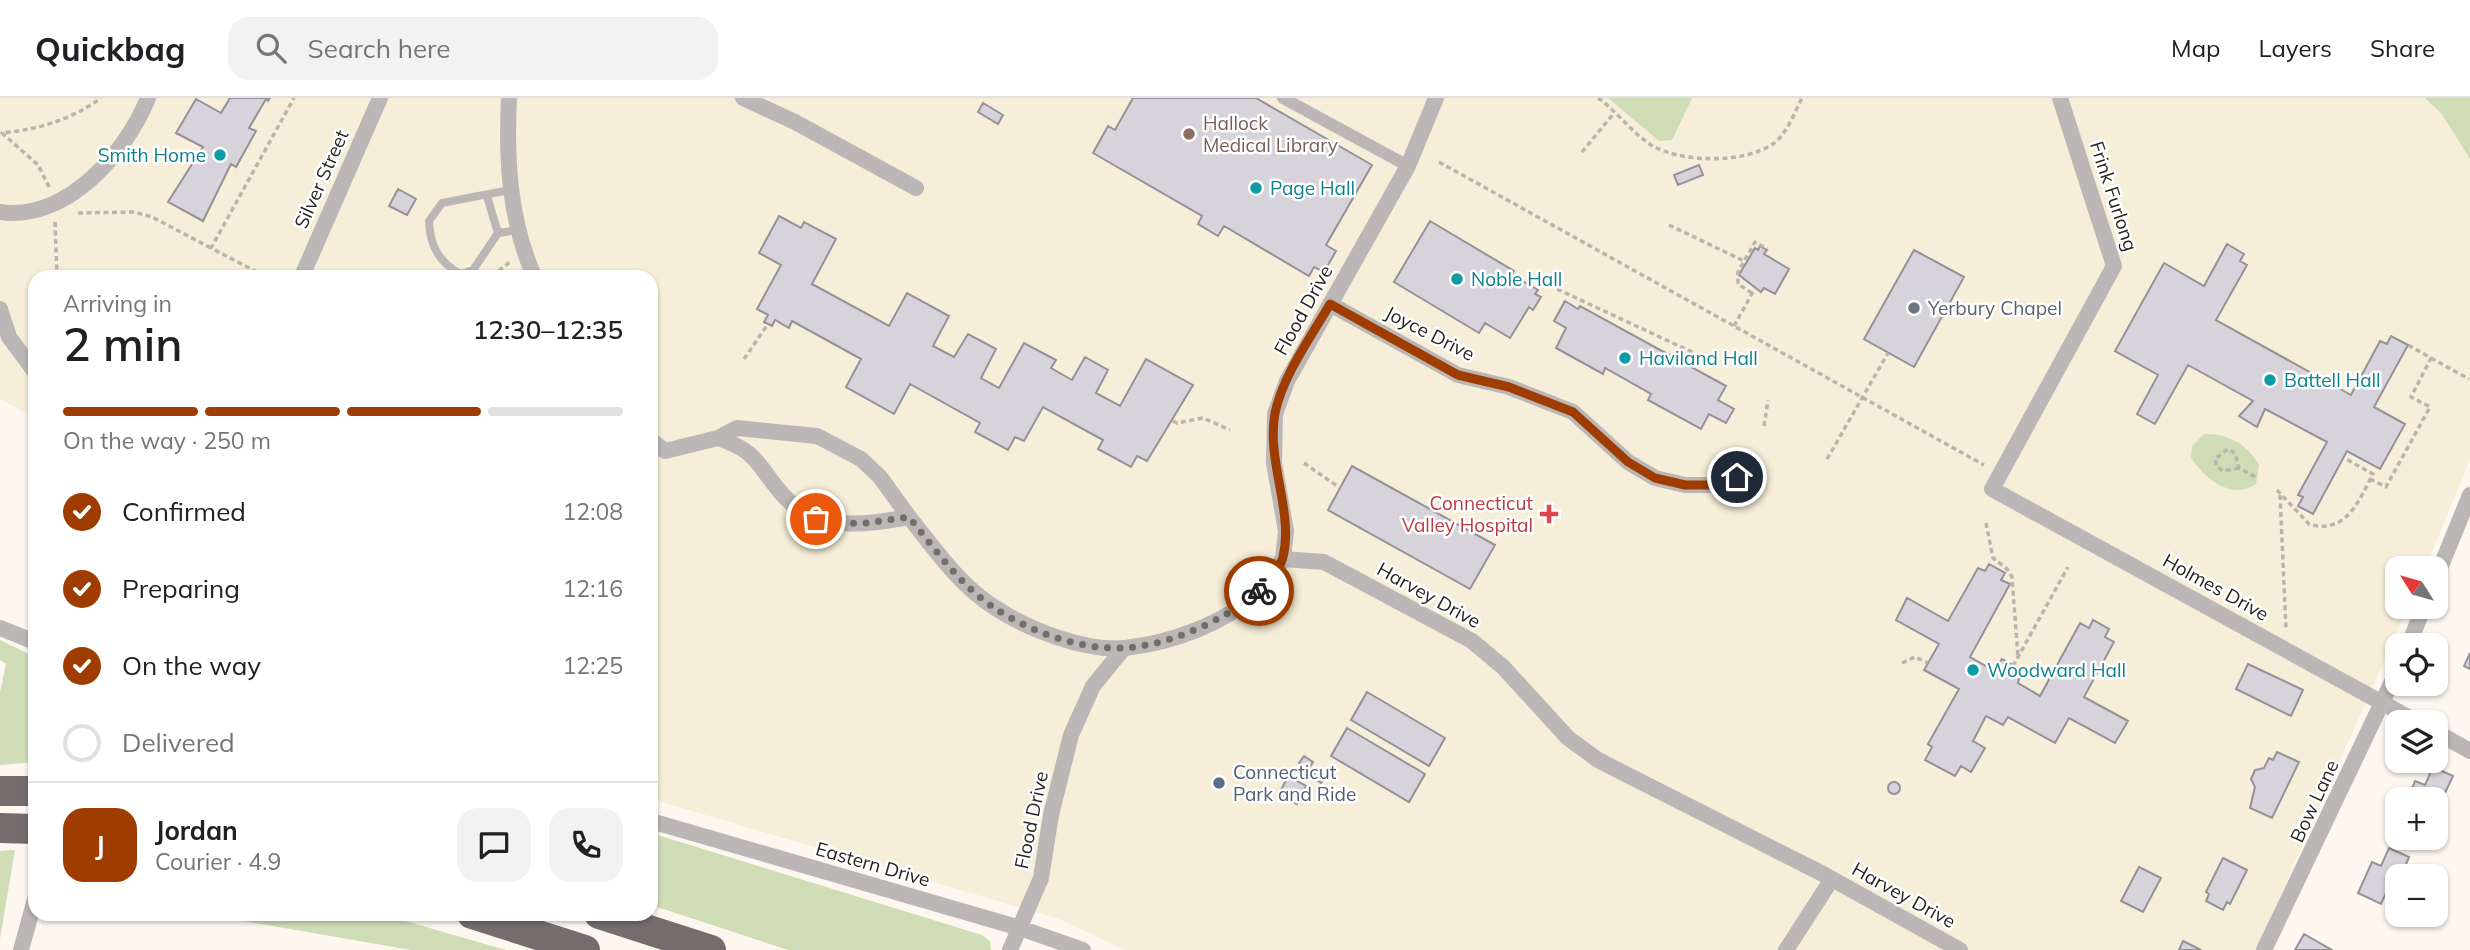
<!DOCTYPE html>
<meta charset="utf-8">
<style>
:root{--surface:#fff;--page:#f2f2f2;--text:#202124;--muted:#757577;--line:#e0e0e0;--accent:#9f3d00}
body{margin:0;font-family:Mulish,sans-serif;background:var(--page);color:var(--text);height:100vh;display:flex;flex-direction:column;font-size:26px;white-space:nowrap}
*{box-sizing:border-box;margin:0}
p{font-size:23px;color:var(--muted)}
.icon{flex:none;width:38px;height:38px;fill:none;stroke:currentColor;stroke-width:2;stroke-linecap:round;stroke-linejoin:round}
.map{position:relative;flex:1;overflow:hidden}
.drawer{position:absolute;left:28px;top:172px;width:630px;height:651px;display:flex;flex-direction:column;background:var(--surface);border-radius:21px;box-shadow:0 2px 5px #0004}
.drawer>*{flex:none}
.needle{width:46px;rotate:307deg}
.fabs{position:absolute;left:2385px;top:458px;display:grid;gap:14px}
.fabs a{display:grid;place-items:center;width:63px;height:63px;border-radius:14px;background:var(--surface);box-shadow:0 2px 5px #0004;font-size:35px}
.pin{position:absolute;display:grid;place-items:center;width:60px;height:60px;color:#fff;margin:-30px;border:4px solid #fff;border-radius:50%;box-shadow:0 2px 7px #0007}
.courier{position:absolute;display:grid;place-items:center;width:70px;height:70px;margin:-35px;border:5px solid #9f3d00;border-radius:50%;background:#fff;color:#222;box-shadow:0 2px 9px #0007}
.overview em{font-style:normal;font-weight:600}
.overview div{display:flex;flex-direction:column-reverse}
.overview{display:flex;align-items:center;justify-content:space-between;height:119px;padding:0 35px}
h1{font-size:46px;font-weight:600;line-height:52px}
.bar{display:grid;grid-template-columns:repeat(4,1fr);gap:10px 7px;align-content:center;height:84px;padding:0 35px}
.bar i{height:9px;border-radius:5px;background:var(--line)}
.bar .active{background:var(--accent)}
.bar p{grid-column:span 4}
.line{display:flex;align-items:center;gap:18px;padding:0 35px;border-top:2px solid var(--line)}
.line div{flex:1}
.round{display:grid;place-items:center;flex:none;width:74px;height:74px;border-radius:21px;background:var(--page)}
ol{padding:0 35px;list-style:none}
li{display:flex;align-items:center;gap:21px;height:77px}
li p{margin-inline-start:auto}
li .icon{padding:7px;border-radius:50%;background:var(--accent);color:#fff;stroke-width:4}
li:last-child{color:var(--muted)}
li i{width:38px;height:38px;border:4px solid var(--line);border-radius:50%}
header{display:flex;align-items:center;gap:42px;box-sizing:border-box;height:98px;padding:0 35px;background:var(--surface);border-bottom:2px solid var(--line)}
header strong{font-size:33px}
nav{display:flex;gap:38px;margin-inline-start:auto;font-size:24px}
.search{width:490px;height:63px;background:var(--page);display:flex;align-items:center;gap:18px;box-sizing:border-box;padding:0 24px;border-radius:21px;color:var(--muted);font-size:26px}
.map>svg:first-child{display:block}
</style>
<header>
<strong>Quickbag</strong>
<div class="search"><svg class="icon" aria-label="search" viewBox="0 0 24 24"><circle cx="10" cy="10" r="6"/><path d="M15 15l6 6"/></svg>Search here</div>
<nav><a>Map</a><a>Layers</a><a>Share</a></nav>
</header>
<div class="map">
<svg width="2470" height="852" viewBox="0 0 2470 852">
<rect width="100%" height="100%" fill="#fef7f0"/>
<path fill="#f6eed8" d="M0 0H2470V362L2425 471H2398V509H2408L2256 852H1125L1059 821 651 701V178H35V320L0 301Z"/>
<path fill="#cfddb6" d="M1608 0H1692L1672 42 1659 43Z
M2425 0H2470V61L2442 16Z
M2204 336C2228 335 2247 346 2259 367L2256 386C2232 403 2203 380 2191 359L2192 348Z
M0 542 35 559V664L0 667V594L6 566 0 562Z
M651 735 982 837 990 843 991 852H788L651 807Z
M15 752 0 841V753Z
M203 816H381L506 852H411Z"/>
<path fill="#d7d3db" stroke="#969199" stroke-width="2" d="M230 0H270L268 3 266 1 249 30 256 33 236 69 231 66 203 123 168 104 203 49 176 35 196 1 221 15Z
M1133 0H1256L1372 67 1326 147 1336 153 1324 174 1314 169 1309 178 1224 128 1218 138 1198 126 1202 118 1093 55 1108 28 1115 32Z
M983 5 1003 17 998 26 978 14Z
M1699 67 1703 77 1678 87 1674 77Z
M398 91 416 101 407 117 389 108Z
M779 118 801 130 804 124 836 141 812 186 889 228 907 195 949 218 933 248 954 259 968 236 996 251 981 280 999 290 1024 245 1056 262 1051 270 1072 282 1085 259 1108 272 1096 295 1120 308 1146 261 1193 287 1147 363 1137 358 1131 369 1098 351 1103 342 1043 309 1024 343 1015 339 1008 352 975 334 980 325 910 286 894 316 846 289 861 261 792 223 789 230 775 222 772 228 764 224 768 217 757 211 781 167 759 155Z
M1430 123 1514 173 1512 177 1538 192 1535 196 1541 199 1533 212 1529 209 1510 240 1485 225 1479 235 1394 184Z
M2227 146 2244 156 2240 163 2247 167 2216 222 2351 297 2380 243 2387 246 2391 238 2408 247 2374 309 2405 326 2380 371 2347 353 2313 416 2298 408 2303 399 2298 397 2327 344 2265 311 2257 329 2239 318 2253 303 2188 267 2155 326 2137 316 2158 277 2115 253 2164 165 2204 188Z
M1760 148 1767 152 1764 156 1789 171 1775 196 1764 190 1761 194 1739 177 1755 150 1758 152Z
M1914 152 1964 179 1914 269 1864 241Z
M1565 203 1578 211 1580 208 1726 288 1718 302 1734 311 1726 325 1709 316 1701 331 1648 302 1651 296 1605 270 1603 276 1556 250 1566 230 1554 223Z
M1352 368 1495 447 1470 491 1328 412Z
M1989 466 2005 475 2001 482 2010 486 1970 559 1993 572 2002 561 2022 572 2018 585 2040 598 2080 525 2089 530 2093 522 2109 531 2105 539 2114 544 2084 599 2128 623 2115 645 2069 620 2055 645 2008 619 2003 627 1986 618 1973 643 1985 650 1971 674 1961 668 1955 678 1925 662 1932 649 1928 646 1959 591 1924 572 1939 546 1896 522 1907 500 1948 523 1978 470 1985 473Z
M2470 555V571L2464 568Z
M2248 566 2303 592 2291 618 2236 591Z
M1367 594 1445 640 1429 668 1351 622Z
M1347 630 1425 676 1409 704 1331 658Z
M2277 654 2299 664 2272 720 2250 710 2255 689 2251 681 2255 672 2264 670 2269 660 2273 662Z
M1304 658 1313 664 1309 671 1299 665Z
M2433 669 2453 678 2445 695 2439 692 2435 702H2407L2415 683 2425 687Z
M1318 671 1327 677 1321 685 1312 679Z
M1288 678 1306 688 1297 706 1279 696Z
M1888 690a6 6 0 1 1 12 0a6 6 0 1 1-12 0Z
M2389 750 2409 759 2402 776 2396 773 2381 806 2358 795 2372 764 2381 768Z
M2223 760 2247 772 2230 806 2227 804 2223 812 2206 803 2209 796 2206 794Z
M2139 769 2161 780 2143 814 2121 803Z
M2304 836 2332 852H2295Z
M2183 843 2201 852H2179Z"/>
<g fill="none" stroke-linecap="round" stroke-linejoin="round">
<path stroke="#bab4ae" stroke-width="3.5" stroke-dasharray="5 3.5" stroke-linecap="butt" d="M1598 0C1617 13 1631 34 1651 47 1681 65 1743 66 1773 46 1787 36 1794 15 1802 0
M1582 54 1614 15
M1439 64 1984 367
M49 89 38 67 2 35C39 31 71 22 101 0
M78 115 134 114 152 119 211 150
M55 124 57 178
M1669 127 1744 163
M257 174 211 150 294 0
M492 178 510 164
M1557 191 1694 255
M1752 195 1738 186V174L1755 144 1767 151
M1734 228 1755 190
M2431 260 2469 281
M744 261 768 226
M1173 323 1177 325 1203 320 1230 332
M1764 328 1768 302
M1827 361 1888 255
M1304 365 1340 390
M2239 370 2223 373 2217 369 2215 361 2228 351 2235 355 2239 370 2257 380
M2370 381 2386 389 2430 309 2411 299 2431 260 2408 247
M2277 392 2309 426C2346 437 2358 404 2373 376L2344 360
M2280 397 2286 531
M1986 425 1993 460 2007 471 2012 479 2018 559
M1902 565 1915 559 1928 565
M2013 568 2068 469"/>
<path stroke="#bbb7b7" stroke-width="8" d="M510 92 442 105 429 123C430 147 438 163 460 176L473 172 498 135 518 132
M487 98 498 135"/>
<path stroke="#bbb7b7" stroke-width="12" d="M1283 0 1408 68"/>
<path stroke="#bbb7b7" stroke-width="16" d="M509 0C506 61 509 121 534 178
M743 0 795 24 916 90
M2060 0 2114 168 1992 391 2419 625
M0 114C66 124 126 55 148 0
M302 178 380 0
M1330 206 1458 277 1509 289 1573 314 1628 364 1655 380 1685 387H1719L1737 379
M0 211 9 239 35 274
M718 340C759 354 756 366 782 396 816 435 864 427 909 419 935 451 959 487 994 509 1027 531 1085 554 1125 550 1171 545 1224 526 1257 495 1267 485 1275 472 1283 461L1324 464 1472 543 1503 569 1568 640 1598 662 1823 776 1960 852
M651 342 665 353 718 340 737 330 817 338 861 361 880 379 909 419
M1283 461 1286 433 1274 365 1275 316 1287 283 1408 68 1436 0
M2436 480 2470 397
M0 530 35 544
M2408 548 2424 509
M2436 634 2470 653
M651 723 1020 830 1083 852
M21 852 35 801
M1010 852 1041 780 1051 717 1071 637 1093 588 1124 550
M1786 852 1832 781
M2264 852 2398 571"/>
<path stroke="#766c6d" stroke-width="30" d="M0 693H35
M0 730 35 731
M472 816 585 852
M599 816 711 852"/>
</g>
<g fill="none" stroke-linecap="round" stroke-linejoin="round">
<path stroke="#726e69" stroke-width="7" stroke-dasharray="0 12.6" d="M816 421 859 426 909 419C935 451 959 486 993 509 1028 533 1080 552 1123 550 1168 548 1226 522 1259 493"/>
<path stroke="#9f3d00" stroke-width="9" d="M1259 493C1266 483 1281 470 1283 459 1294 414 1266 363 1275 315 1283 277 1311 239 1330 206L1458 277 1509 289 1573 314 1628 364 1655 380 1685 387H1719L1737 379"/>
</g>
<circle fill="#8d6e63" stroke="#fff" stroke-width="2.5" cx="1189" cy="36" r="7"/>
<g fill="#0f9aa8" stroke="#fff" stroke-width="2.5">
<circle cx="220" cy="57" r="7"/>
<circle cx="1256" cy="90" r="7"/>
<circle cx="1457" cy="181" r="7"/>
<circle cx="1625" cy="260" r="7"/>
<circle cx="2270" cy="282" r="7"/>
<circle cx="1973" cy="572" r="7"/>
</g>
<circle fill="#6b7280" stroke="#fff" stroke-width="2.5" cx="1914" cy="210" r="7"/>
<path fill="#e0444e" stroke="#fff" stroke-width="2.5" d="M1545.5 405.5h7v7h7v7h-7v7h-7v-7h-7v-7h7z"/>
<circle fill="#5c6f8a" stroke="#fff" stroke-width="2.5" cx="1219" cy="685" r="7"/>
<g text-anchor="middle" stroke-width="5" stroke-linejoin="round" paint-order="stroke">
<g font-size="19" fill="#785e54" stroke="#fff" text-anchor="start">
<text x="1203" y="32">Hallock<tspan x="1203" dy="22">Medical Library</tspan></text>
</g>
<g font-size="19" fill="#0d838f" stroke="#fff" text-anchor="start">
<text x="206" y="64" text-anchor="end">Smith Home</text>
<text x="1270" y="97">Page Hall</text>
<text x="1471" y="188">Noble Hall</text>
<text x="1639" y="267">Haviland Hall</text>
<text x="2284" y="289">Battell Hall</text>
<text x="1987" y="579">Woodward Hall</text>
</g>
<g font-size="19" fill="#262421" stroke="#fff">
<text transform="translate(321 81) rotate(-66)" y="7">Silver Street</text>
<text transform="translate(2114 98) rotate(72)" y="7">Frink Furlong</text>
<text transform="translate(1303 212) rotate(-61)" y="7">Flood Drive</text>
<text transform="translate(1430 235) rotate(27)" y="7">Joyce Drive</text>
<text transform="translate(2216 489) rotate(29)" y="7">Holmes Drive</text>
<text transform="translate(1429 497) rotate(29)" y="7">Harvey Drive</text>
<text transform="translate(2314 703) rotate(-65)" y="7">Bow Lane</text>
<text transform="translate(1031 722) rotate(-78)" y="7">Flood Drive</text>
<text transform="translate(873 766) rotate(16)" y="7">Eastern Drive</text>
<text transform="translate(1904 797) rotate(29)" y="7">Harvey Drive</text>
</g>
<g font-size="19" fill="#5b616d" stroke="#fff" text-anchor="start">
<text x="1928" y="217">Yerbury Chapel</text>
</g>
<g font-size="19" fill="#be3a42" stroke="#fff" text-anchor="end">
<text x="1533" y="412">Connecticut<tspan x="1533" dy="22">Valley Hospital</tspan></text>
</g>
<g font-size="19" fill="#4e5e75" stroke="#fff" text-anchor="start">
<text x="1233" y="681">Connecticut<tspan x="1233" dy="22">Park and Ride</tspan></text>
</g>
</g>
</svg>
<div class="fabs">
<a><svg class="needle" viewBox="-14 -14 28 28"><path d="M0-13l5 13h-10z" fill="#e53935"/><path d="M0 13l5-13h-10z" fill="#757577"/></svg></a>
<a><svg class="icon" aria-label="locate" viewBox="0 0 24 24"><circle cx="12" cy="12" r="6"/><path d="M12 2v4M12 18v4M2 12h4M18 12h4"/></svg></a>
<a><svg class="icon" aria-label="layers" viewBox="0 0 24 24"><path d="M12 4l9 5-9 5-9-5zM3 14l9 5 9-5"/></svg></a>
<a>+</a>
<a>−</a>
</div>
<div class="pin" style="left:816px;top:421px;background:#ea580c"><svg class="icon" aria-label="bag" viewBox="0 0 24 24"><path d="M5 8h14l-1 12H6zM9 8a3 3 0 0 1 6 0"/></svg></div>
<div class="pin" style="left:1737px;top:379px;background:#1f2937"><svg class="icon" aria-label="home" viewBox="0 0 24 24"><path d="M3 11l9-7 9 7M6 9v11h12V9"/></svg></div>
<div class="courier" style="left:1259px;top:493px"><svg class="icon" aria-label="bike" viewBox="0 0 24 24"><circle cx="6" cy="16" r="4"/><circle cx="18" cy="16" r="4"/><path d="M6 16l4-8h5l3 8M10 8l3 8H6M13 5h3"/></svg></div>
<section class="drawer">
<div class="overview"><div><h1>2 min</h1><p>Arriving in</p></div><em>12:30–12:35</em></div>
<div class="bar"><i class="active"></i><i class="active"></i><i class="active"></i><i></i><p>On the way · 250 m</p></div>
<ol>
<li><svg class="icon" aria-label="check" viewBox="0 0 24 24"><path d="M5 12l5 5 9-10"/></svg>Confirmed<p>12:08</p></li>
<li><svg class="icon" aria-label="check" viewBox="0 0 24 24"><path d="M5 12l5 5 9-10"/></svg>Preparing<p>12:16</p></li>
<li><svg class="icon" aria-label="check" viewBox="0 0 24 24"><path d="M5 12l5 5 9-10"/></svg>On the way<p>12:25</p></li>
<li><i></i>Delivered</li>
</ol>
<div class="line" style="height:126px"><b class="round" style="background:var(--accent);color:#fff">J</b><div><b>Jordan</b><p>Courier · 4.9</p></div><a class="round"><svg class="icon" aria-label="chat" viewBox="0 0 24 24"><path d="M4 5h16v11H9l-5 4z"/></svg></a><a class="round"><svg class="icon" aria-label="phone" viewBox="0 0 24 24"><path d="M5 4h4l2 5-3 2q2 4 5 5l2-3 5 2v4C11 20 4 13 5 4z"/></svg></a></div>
</section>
</div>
